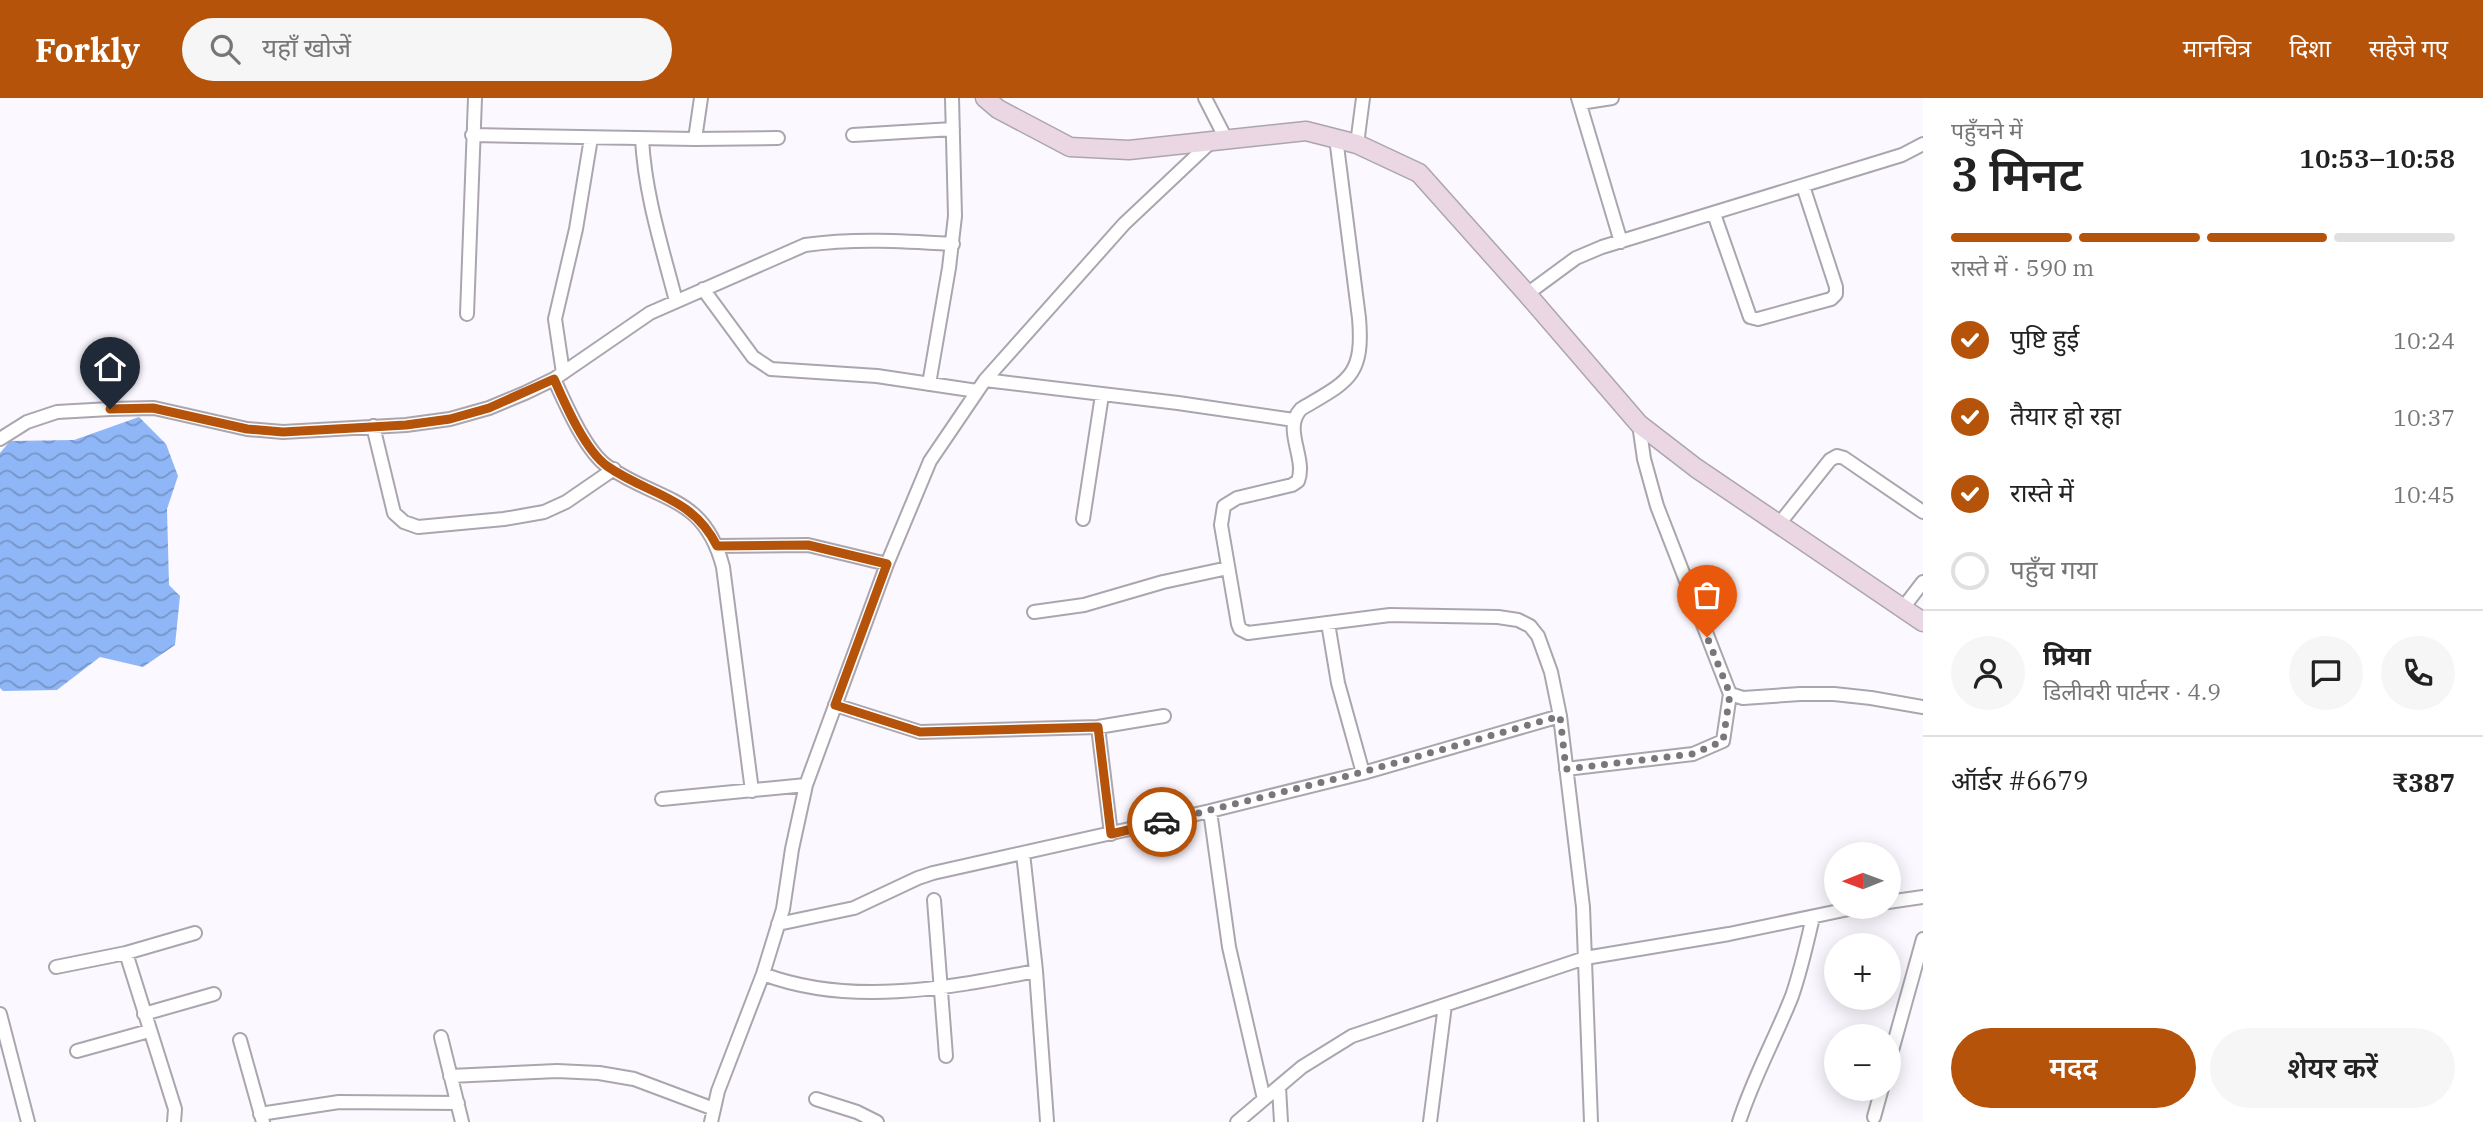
<!DOCTYPE html>
<html lang="hi">
<meta charset="utf-8">
<style>
:root{--surface:#fff;--page:#f6f6f6;--text:#222;--muted:#767676;--line:#e0e0e0;--accent:#b45309}
body{margin:0;font-family:"IBM Plex Serif","Noto Sans Devanagari",serif;background:var(--page);color:var(--text);height:100vh;display:flex;flex-direction:column;font-size:26px;white-space:nowrap}
*{box-sizing:border-box;margin:0}
p{font-size:23px;color:var(--muted)}
.icon{flex:none;width:38px;height:38px;fill:none;stroke:currentColor;stroke-width:2;stroke-linecap:round;stroke-linejoin:round}
.map{position:relative;flex:1;overflow:hidden}
.details{display:flex;flex-direction:column;background:var(--surface);width:560px}
.details>*{flex:none}
.needle{width:46px;rotate:269deg}
.controls{position:absolute;left:1824px;top:744px;display:grid;gap:14px}
.controls a{display:grid;place-items:center;width:77px;height:77px;border-radius:50%;background:var(--surface);box-shadow:0 4px 18px #0003;font-size:35px}
.pin{position:absolute;display:grid;place-items:center;width:60px;height:60px;color:#fff;margin:-72px -30px;border-radius:50% 50% 50% 0;rotate:-45deg;box-shadow:0 0 7px #0007}
.pin .icon{rotate:45deg}
.courier{position:absolute;display:grid;place-items:center;width:70px;height:70px;margin:-35px;border:5px solid #b45309;border-radius:50%;background:#fff;color:#222;box-shadow:0 2px 9px #0007}
.overview em{font-style:normal;font-weight:600}
.overview div{display:flex;flex-direction:column-reverse}
.overview{display:flex;align-items:center;justify-content:space-between;height:119px;padding:0 28px}
h1{font-size:46px;font-weight:600;line-height:52px}
.bar{display:grid;grid-template-columns:repeat(4,1fr);gap:10px 7px;align-content:center;height:84px;padding:0 28px}
.bar i{height:9px;border-radius:5px;background:var(--line)}
.bar .on{background:var(--accent)}
.bar p{grid-column:span 4}
.line{display:flex;align-items:center;gap:18px;padding:0 28px;border-top:2px solid var(--line)}
.line div{flex:1}
.round{display:grid;place-items:center;flex:none;width:74px;height:74px;border-radius:37px;background:var(--page)}
ol{padding:0 28px;list-style:none}
li{display:flex;align-items:center;gap:21px;height:77px}
li p{margin-inline-start:auto}
li .icon{padding:7px;border-radius:50%;background:var(--accent);color:#fff;stroke-width:4}
li:last-child{color:var(--muted)}
li i{width:38px;height:38px;border:4px solid var(--line);border-radius:50%}
.button{display:flex;gap:14px;margin-top:auto;padding:14px 28px}
.button a{flex:1;height:80px;border-radius:42px;background:var(--accent);color:#fff;font-size:28px;font-weight:600;line-height:80px;text-align:center}
.button a+a{background:var(--page);color:var(--text)}
header{display:flex;align-items:center;gap:42px;box-sizing:border-box;height:98px;padding:0 35px;background:var(--accent);color:#fff}
header strong{font-size:33px}
nav{display:flex;gap:38px;margin-inline-start:auto;font-size:24px}
.search{width:490px;height:63px;background:var(--page);display:flex;align-items:center;gap:18px;box-sizing:border-box;padding:0 24px;border-radius:38px;color:var(--muted);font-size:26px}
main{display:flex;flex:1;min-height:0}
.map>svg:first-child{display:block}
</style>
<header>
<strong>Forkly</strong>
<div class="search"><svg class="icon" aria-label="search" viewBox="0 0 24 24"><circle cx="10" cy="10" r="6"/><path d="M15 15l6 6"/></svg>यहाँ खोजें</div>
<nav><a>मानचित्र</a><a>दिशा</a><a>सहेजे गए</a></nav>
</header>
<main>
<div class="map">
<svg width="1923" height="1024" viewBox="0 0 1923 1024">
<defs>
<pattern id="water-waves" width="16" height="10" patternUnits="userSpaceOnUse" patternTransform="scale(1.75)"><rect width="16" height="10" fill="#8fb6f6"/><path d="M0 5q4-4 8 0t8 0" fill="none" stroke="#7595c8"/></pattern>
</defs>
<rect width="100%" height="100%" fill="#fcf8ff"/>
<path fill="url(#water-waves)" d="M139 319 166 346 178 378 167 411 169 487 180 498 175 547 143 569 100 559 57 592 3 593 0 590V355L10 343 74 342Z"/>
<g fill="none" stroke-linecap="round" stroke-linejoin="round">
<defs>
<path id="street" d="M1205 0 1226 41
M1578 0 1621 144
M1580 5 1612 0
M472 37 695 41 778 40
M853 37 953 31
M1336 40 1359 220C1364 279 1348 283 1301 311 1282 331 1307 360 1298 383L1292 387 1237 400 1224 408 1221 427 1238 526 1240 531 1248 535 1390 517 1498 519 1518 522 1530 528 1538 538 1551 574 1560 618 1583 809 1591 1024
M642 41C645 97 662 149 676 203
M695 41 701 0
M1357 46 1363 0
M1714 116 1750 219 1758 221 1831 201 1836 196V189L1803 88
M703 191 753 259 771 271 877 278 977 293
M1527 196 1576 160 1602 149 1902 57 1923 46
M467 216 475 0
M563 275 555 221 576 131 591 40
M554 281C565 305 585 352 607 368 658 404 704 396 723 469L752 693
M985 282 1178 305 1294 322
M929 286 949 170 955 118 952 0
M1639 326 1644 361 1657 408 1730 596 1743 600 1800 596H1834L1871 600 1923 609
M373 328 394 415 404 424 418 429 504 421 544 414 566 404 614 371
M0 341 27 324 57 314 110 311 154 310 247 331 283 334 406 327 450 321 489 310 525 295 554 281 650 215 805 147C854 140 903 143 953 146
M1083 421 1102 297
M1779 426 1830 362 1837 358 1844 360 1923 414
M717 448 808 447 887 466
M1903 510 1923 484
M1034 514 1084 507 1163 484 1228 470
M1328 525 1338 585 1363 675
M835 607 920 634 1098 629 1164 618
M1098 629 1111 736
M1566 671 1693 656 1723 643 1730 596
M662 701 806 687
M1210 713 1229 849 1264 1001
M1023 755 1036 873 1047 1023
M934 802 946 958
M1888 804 1923 799
M778 826 854 810 918 780 933 775 1210 713 1363 675 1560 618
M126 855 195 835
M56 869 126 855 175 1011 174 1024
M763 876C851 909 947 890 1036 873
M0 916 28 1024
M144 916 214 896
M441 939 462 1024
M240 942 263 1024
M77 953 149 933
M1888 967 1923 841
M450 978 557 973 599 975 634 981 714 1011
M1279 989 1281 1024
M816 1001 857 1014 877 1024
M260 1016 339 1004 458 1005
M1874 1019 1882 990
M711 1024 718 993 763 876 783 811 792 751 806 687 887 466 930 363 985 282 1124 126 1213 42
M1237 1024 1302 969 1352 938 1585 860 1729 836 1863 808
M1430 1024 1445 907
M1739 1024C1753 980 1775 941 1792 898 1801 872 1807 845 1813 819"/>
<path id="secondary" d="M985 0 998 11 1070 49 1129 52 1306 33 1357 46 1419 75 1527 196 1639 326 1696 370 1923 524"/>
</defs>
<use href="#street" stroke="#aba6ae" stroke-width="16"/>
<use href="#secondary" stroke="#aba6ae" stroke-width="21"/>
<use href="#street" stroke="#fff" stroke-width="12"/>
<use href="#secondary" stroke="#ead7e3" stroke-width="18"/>
</g>
<g fill="none" stroke-linecap="round" stroke-linejoin="round">
<path stroke="#79777b" stroke-width="7" stroke-dasharray="0 12.6" d="M1162 724 1363 674 1560 618 1566 671 1693 656 1723 643 1730 596 1707 539"/>
<path stroke="#b45309" stroke-width="9" d="M110 311 153 310 247 331 283 334 406 327 450 321 489 310 554 281C565 306 585 352 607 368 648 397 692 398 717 448L808 447 887 466 835 607 920 634 1098 629 1111 736 1162 724"/>
</g>
</svg>
<div class="controls">
<a><svg class="needle" viewBox="-14 -14 28 28"><path d="M0-13l5 13h-10z" fill="#e53935"/><path d="M0 13l5-13h-10z" fill="#767676"/></svg></a>
<a>+</a>
<a>−</a>
</div>
<div class="pin" style="left:1707px;top:539px;background:#ea580c"><svg class="icon" aria-label="bag" viewBox="0 0 24 24"><path d="M5 8h14l-1 12H6zM9 8a3 3 0 0 1 6 0"/></svg></div>
<div class="pin" style="left:110px;top:311px;background:#1f2937"><svg class="icon" aria-label="home" viewBox="0 0 24 24"><path d="M3 11l9-7 9 7M6 9v11h12V9"/></svg></div>
<div class="courier" style="left:1162px;top:724px"><svg class="icon" aria-label="car" viewBox="0 0 24 24"><path d="M5 17H2v-5l4-1 3-4h7l3 4 3 1v5h-3M9 17h6M6 11h13"/><circle cx="7" cy="17" r="2"/><circle cx="17" cy="17" r="2"/></svg></div>
</div>
<section class="details">
<div class="overview"><div><h1>3 मिनट</h1><p>पहुँचने में</p></div><em>10:53–10:58</em></div>
<div class="bar"><i class="on"></i><i class="on"></i><i class="on"></i><i></i><p>रास्ते में · 590 m</p></div>
<ol>
<li><svg class="icon" aria-label="check" viewBox="0 0 24 24"><path d="M5 12l5 5 9-10"/></svg>पुष्टि हुई<p>10:24</p></li>
<li><svg class="icon" aria-label="check" viewBox="0 0 24 24"><path d="M5 12l5 5 9-10"/></svg>तैयार हो रहा<p>10:37</p></li>
<li><svg class="icon" aria-label="check" viewBox="0 0 24 24"><path d="M5 12l5 5 9-10"/></svg>रास्ते में<p>10:45</p></li>
<li><i></i>पहुँच गया</li>
</ol>
<div class="line" style="height:126px"><a class="round"><svg class="icon" aria-label="person" viewBox="0 0 24 24"><circle cx="12" cy="8" r="4"/><path d="M4 21q1-7 8-7t8 7"/></svg></a><div><b>प्रिया</b><p>डिलीवरी पार्टनर · 4.9</p></div><a class="round"><svg class="icon" aria-label="chat" viewBox="0 0 24 24"><path d="M4 5h16v11H9l-5 4z"/></svg></a><a class="round"><svg class="icon" aria-label="phone" viewBox="0 0 24 24"><path d="M5 4h4l2 5-3 2q2 4 5 5l2-3 5 2v4C11 20 4 13 5 4z"/></svg></a></div>
<div class="line" style="height:91px"><div>ऑर्डर #6679</div><b>₹387</b></div>
<div class="button"><a>मदद</a><a>शेयर करें</a></div>
</section>
</main>
